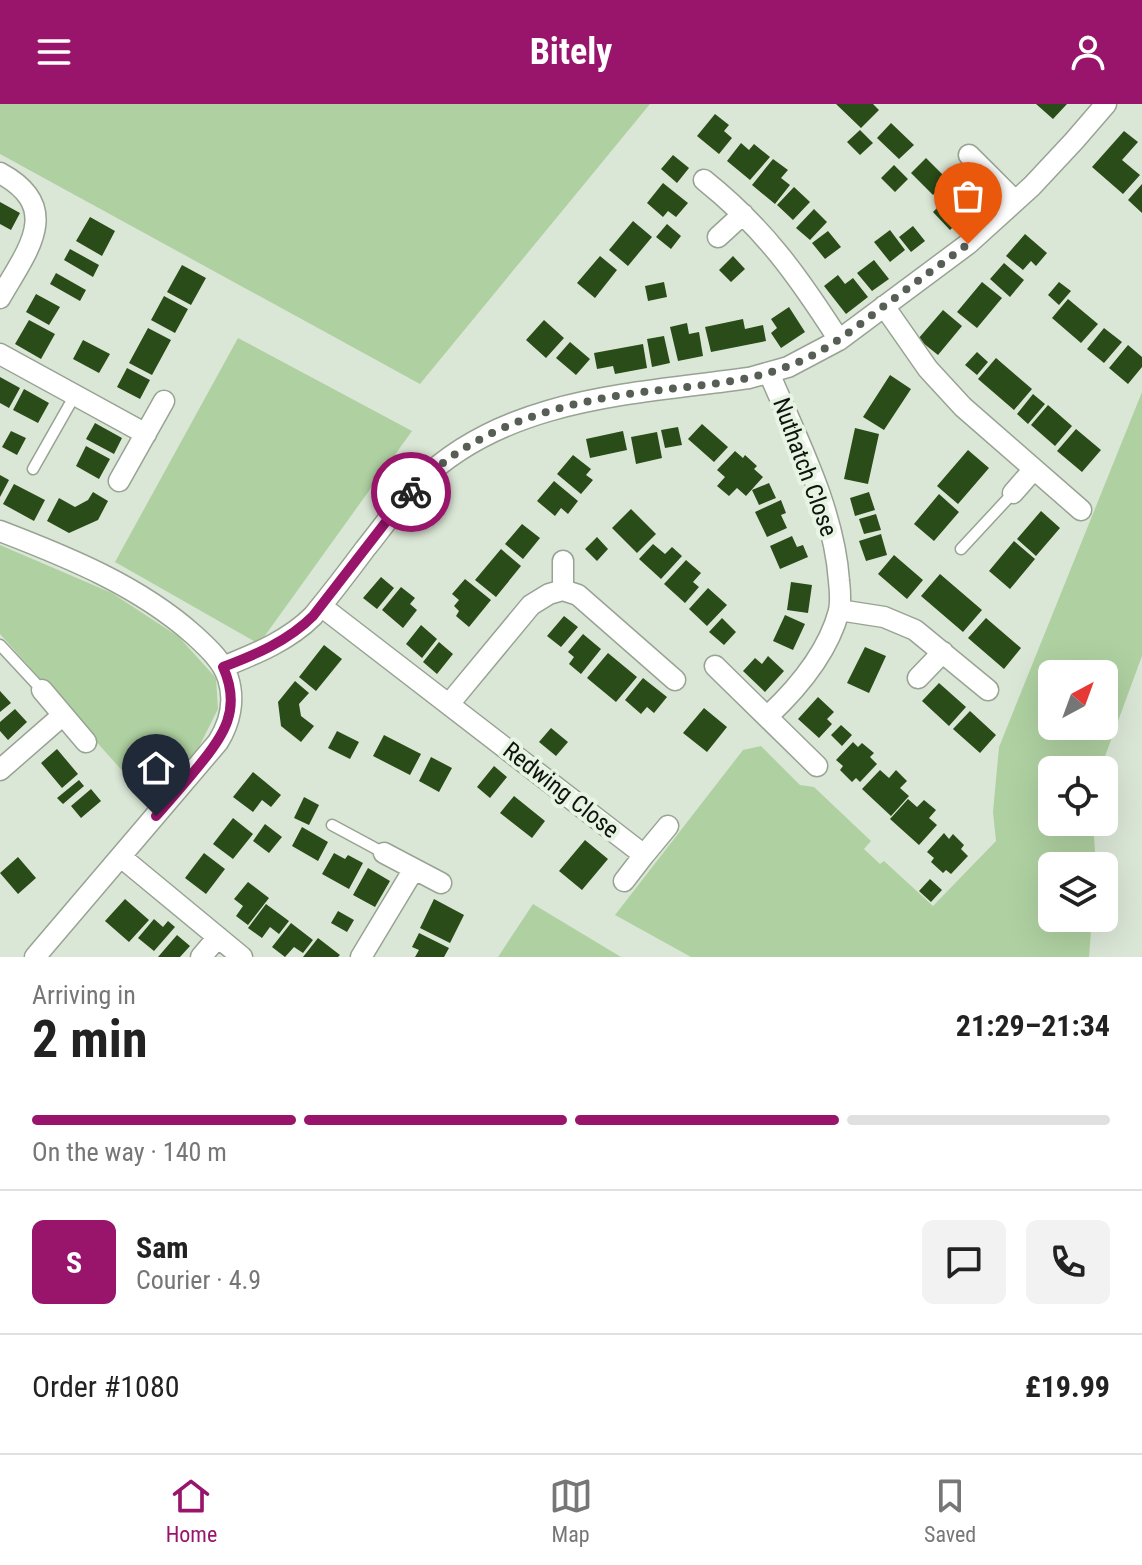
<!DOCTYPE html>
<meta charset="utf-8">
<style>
:root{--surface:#fff;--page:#f2f2f2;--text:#222;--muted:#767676;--line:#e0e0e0;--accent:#98156b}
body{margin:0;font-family:"Roboto Condensed",sans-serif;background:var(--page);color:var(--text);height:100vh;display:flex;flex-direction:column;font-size:30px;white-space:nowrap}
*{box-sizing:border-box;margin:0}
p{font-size:26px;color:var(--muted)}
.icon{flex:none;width:44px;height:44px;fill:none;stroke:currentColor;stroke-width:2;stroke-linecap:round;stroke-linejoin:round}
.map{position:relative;height:853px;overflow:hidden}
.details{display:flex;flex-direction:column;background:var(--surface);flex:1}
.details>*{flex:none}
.needle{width:52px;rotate:41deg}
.fabs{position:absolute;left:1038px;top:556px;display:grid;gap:16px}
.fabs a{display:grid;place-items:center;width:80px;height:80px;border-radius:12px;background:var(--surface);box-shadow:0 8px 32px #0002;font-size:40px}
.pin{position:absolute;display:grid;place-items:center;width:68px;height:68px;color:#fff;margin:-82px -34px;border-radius:50% 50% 50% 0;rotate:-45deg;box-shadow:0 0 8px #0007}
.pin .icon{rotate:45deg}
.courier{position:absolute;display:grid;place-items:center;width:80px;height:80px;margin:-40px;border:6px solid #98156b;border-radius:50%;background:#fff;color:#222;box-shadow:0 2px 10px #0007}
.overview em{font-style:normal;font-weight:700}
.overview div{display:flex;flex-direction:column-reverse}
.overview{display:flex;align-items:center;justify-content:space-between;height:136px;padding:0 32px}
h1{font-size:52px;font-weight:700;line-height:60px}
.bar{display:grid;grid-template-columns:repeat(4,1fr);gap:12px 8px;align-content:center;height:96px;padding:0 32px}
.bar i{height:10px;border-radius:6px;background:var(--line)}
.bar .on{background:var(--accent)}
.bar p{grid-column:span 4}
.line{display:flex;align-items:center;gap:20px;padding:0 32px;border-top:2px solid var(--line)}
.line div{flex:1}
.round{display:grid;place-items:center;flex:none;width:84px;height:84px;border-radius:12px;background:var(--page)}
header{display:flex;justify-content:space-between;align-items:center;height:104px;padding:0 32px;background:var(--accent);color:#fff;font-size:36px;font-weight:700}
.dock{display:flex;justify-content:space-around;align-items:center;height:112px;border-top:2px solid var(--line);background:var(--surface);font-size:22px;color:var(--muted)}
.dock a{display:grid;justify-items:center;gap:4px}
.dock .on{color:var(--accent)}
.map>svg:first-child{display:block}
</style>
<header><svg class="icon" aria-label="menu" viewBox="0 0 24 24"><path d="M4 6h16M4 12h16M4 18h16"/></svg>Bitely<svg class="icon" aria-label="person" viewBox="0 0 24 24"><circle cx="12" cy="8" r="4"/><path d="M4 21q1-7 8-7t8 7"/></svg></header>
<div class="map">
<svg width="1142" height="853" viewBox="0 0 1142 853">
<rect width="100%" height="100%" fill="#dbe7d6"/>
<path fill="#afd1a1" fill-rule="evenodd" d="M0 0H650L420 280 0 50Z
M238 234 412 327 259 540 115 458Z
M1142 288V552L1100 666H1052V718H1093L1096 762H1052V814H1092L1089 853H691L615 811 743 646 761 642 800 681 814 683 871 737 864 745 880 760 884 757 933 802 996 737 993 708 999 643ZM1052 570H1104V622H1052Z
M0 441 112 489 179 533 216 574 218 605 197 647 152 700 0 530Z
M533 800 621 853H498Z"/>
<path fill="#294c18" d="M836 0H873L879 6 861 24Z
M1036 0H1067L1053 15Z
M715 10 729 21 724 27 732 34 719 50 697 32Z
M891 19 914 41 899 55 877 34Z
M860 26 873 39 860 51 847 38Z
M1124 27 1138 38 1122 56 1140 71 1123 90 1092 63Z
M741 39 749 46 754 40 770 53 750 76 727 57Z
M673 51 689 64 677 79 661 65Z
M926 54 948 76 933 91 911 69Z
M773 55 788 66 781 74 790 81 775 100 752 81Z
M894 61 908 75 895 88 881 74Z
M663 79 688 99 676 113 668 107 663 113 647 99Z
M950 80 973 103 950 126 933 108 941 100 936 95Z
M1142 80V109L1128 96Z
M794 83 810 98 793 116 777 101Z
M0 98 20 109 11 126 0 120Z
M814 105 827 118 810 136 796 124Z
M90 113 115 127 102 152 76 137Z
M633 117 652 133 628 162 609 146Z
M667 120 681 132 671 145 656 133Z
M913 122 925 137 911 148 899 133Z
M890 126 905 146 890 158 874 138Z
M828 127 841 143 825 155 812 139Z
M1025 130 1047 149 1036 162 1031 157 1023 166 1006 152Z
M70 145 99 161 93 173 64 156Z
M600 152 617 166 595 194 577 179Z
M733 152 745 165 731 178 719 166Z
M874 156 889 175 872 187 857 169Z
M1004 159 1024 176 1010 193 990 175Z
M182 161 206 174 191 201 167 188Z
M56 169 86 186 80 197 50 180Z
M838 171 845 180 853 174 868 193 846 210 824 182Z
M664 178 667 193 648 197 645 182Z
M982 178 1002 194 977 224 957 208Z
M1059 178 1071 187 1059 201 1048 191Z
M36 190 60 203 49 221 26 208Z
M164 192 188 205 175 229 151 216Z
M1068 195 1098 220 1081 239 1052 214Z
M789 203 805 228 781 244 771 229 777 224 771 215Z
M943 206 962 222 938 251 918 235Z
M743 215 745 225 763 221 766 237 711 248 705 223Z
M29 216 55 230 41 255 15 240Z
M544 216 564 234 546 254 526 236Z
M687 219 689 230 699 228 703 252 678 257 670 223Z
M148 224 171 236 152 271 129 259Z
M1104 224 1122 238 1104 259 1087 245Z
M664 232 670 259 652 263 647 235Z
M83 236 110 250 99 269 73 255Z
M570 238 590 255 576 271 556 254Z
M643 240 647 264 615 270 613 262 597 265 594 249Z
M1128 241 1142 253V263L1128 280 1109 264Z
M977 248 988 258 977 271 965 261Z
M996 254 1032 285 1014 306 978 275Z
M127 264 150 276 140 295 117 283Z
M890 271 911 285 884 326 863 313Z
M0 273 20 284 9 304 0 299Z
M24 285 49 299 38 319 13 306Z
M1033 290 1045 300 1028 320 1017 310Z
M1048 301 1072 322 1055 342 1031 321Z
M95 319 122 334 114 350 86 335Z
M702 320 728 343 714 358 688 335Z
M678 323 682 341 665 344 661 326Z
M855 324 879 330 868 380 844 375Z
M1076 325 1101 346 1082 368 1057 347Z
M11 327 26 334 17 351 2 343Z
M623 327 627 346 590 354 586 335Z
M657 328 662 354 636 360 631 333Z
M86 342 110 355 99 375 76 362Z
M968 346 989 364 958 400 937 382Z
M735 347 743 354 745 351 757 362 754 365 763 373 746 392 737 384 729 392 717 382 725 373 717 366Z
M573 351 591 365 586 371 593 376 581 390 557 370Z
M0 371 9 376 0 393Z
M554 377 578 397 568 410 561 404 555 412 537 397Z
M769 379 776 394 759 401 752 386Z
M14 380 45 396 34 417 3 400Z
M93 388 108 397 98 416 69 429 47 417 59 394 75 403 88 396Z
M869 388 875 406 855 412 850 394Z
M939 390 959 408 934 437 914 420Z
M781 396 786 409 781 411 787 424 767 433 755 408Z
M631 405 656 430 637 449 612 424Z
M1041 407 1060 424 1036 452 1017 435Z
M876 410 881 426 864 430 859 415Z
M522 420 540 434 523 455 505 440Z
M881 430 887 451 866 457 859 437Z
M792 432 797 443 803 441 808 453 780 465 770 442Z
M597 433 608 445 597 457 585 445Z
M1014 437 1035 455 1010 485 989 467Z
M653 440 665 450 672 443 682 452 661 475 639 455Z
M501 445 521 462 496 493 475 476Z
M894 451 923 476 907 495 878 470Z
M686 456 701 469 693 478 699 483 685 499 664 480Z
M940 470 982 506 963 528 921 492Z
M381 473 394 484 377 505 363 494Z
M465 475 491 496 469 523 456 512 459 507 454 502 459 496 452 490Z
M791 478 812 481 808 509 787 506Z
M401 483 415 494 410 500 417 506 403 524 382 506Z
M708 484 727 501 707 522 689 505Z
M785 511 805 520 793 546 773 537Z
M564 512 578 523 561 543 547 532Z
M722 514 736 528 724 541 709 528Z
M986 514 1021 544 1004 565 968 534Z
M421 521 437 535 422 554 406 540Z
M583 530 601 545 581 570 569 560 574 553 568 548Z
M439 538 453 550 437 570 423 558Z
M324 541 342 555 316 587 299 573Z
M865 543 886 552 869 589 847 579Z
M608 549 637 573 616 598 587 574Z
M768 552 784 567 765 588 743 567 755 554 762 560Z
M643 574 667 593 654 609 647 603 641 610 625 596Z
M295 577 309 589 299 600 301 612 314 622 301 638 281 622 278 598Z
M939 579 966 603 949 622 922 597Z
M0 587 11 599 0 608Z
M818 593 834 608 827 615 832 620 819 634 798 615Z
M704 604 727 623 707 648 683 629Z
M15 605 27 618 8 636 0 627V618Z
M970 607 996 631 980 649 953 625Z
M841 621 852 631 842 642 831 631Z
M551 624 568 638 556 652 539 638Z
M337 627 359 638 350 655 328 644Z
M384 631 421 650 410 671 373 652Z
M853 638 858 643 862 639 874 649 870 653 877 660 860 678 856 674 852 678 840 666 843 662 836 656Z
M57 645 78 670 62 684 41 659Z
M431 653 452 664 439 688 419 677Z
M494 662 507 673 490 694 477 683Z
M880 666 889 674 896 666 907 677 900 684 909 692 891 712 862 685Z
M253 668 281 691 271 703 262 696 253 708 233 693Z
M79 676 84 682 63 700 57 694Z
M91 685 101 697 81 714 71 702Z
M514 692 545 717 532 734 500 709Z
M304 693 319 701 309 721 294 714Z
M908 695 917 703 924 696 936 706 929 714 937 721 919 741 890 715Z
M233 714 253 730 233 755 213 740Z
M265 720 282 733 269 749 253 737Z
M302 723 328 738 318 757 292 742Z
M944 729 949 735 953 730 964 741 961 745 968 752 951 770 946 766 943 769 931 758 934 754 927 748Z
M585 736 608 755 582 786 559 767Z
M204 749 225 765 206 790 185 774Z
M334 749 345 755 348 751 363 759 349 785 322 770Z
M18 753 36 774 18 790 0 769Z
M368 764 390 777 375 803 353 791Z
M930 775 942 786 931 798 919 787Z
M248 778 269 794 248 821 236 812 243 802 234 795Z
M125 795 149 816 129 838 105 817Z
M434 795 464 811 450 839 420 824Z
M266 800 289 817 279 830 270 823 262 834 248 824Z
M338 807 354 816 347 828 331 819Z
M154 815 163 823 168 817 175 823 154 847 138 834Z
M291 819 313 836 303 849 294 843 285 853 272 843Z
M419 829 449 844 444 853H415L419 846 412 843Z
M177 831 190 842 180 853H158Z
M318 834 340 851 338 853H303Z"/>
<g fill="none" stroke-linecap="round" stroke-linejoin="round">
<defs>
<path id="lane" d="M33 365 75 291
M961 445 1013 389
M0 541 42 586
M332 721 384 749"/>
<path id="street" d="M969 51 1015 97
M0 69C65 104 26 148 0 194
M704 76C764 124 798 172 839 236
M718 133 743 110
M884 202 928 265 963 303 1081 406
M0 250 146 330
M119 377 164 297
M1013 389 1034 365
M0 427C68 453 139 482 194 531 207 543 222 556 228 574 235 596 230 619 218 638L35 853
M563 457V486
M321 502 644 751 668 722
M839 506 884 513 915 526 988 586
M715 562 817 662
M223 563C255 550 288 537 313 512 331 490 348 468 365 445 383 423 399 399 419 379 505 293 636 290 749 274L788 263 839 236 968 140 1032 82 1074 37 1106 0
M918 574 943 548
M42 586 86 638
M449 600 531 501 549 490 563 486 578 491 675 576
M768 612C798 584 828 548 839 507 841 497 840 486 839 477 834 405 797 335 769 269
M0 666 63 611
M384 749 441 779
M121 753 242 853
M624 777 644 751
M201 853 218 833
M361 853 414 765"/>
</defs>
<use href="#lane" stroke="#98a393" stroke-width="13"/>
<use href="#street" stroke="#98a393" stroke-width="23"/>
<use href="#lane" stroke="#fff" stroke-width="10"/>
<use href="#street" stroke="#fff" stroke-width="20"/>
</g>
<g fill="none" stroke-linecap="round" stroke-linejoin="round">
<path stroke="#575e55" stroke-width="8" stroke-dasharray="0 14.4" d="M411 388C475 319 570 296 660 286 702 281 746 278 786 263 823 250 854 225 884 202 912 181 940 161 968 140"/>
<path stroke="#98156b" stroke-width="10" d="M156 712C170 696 184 680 197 664 224 632 242 605 223 563 255 551 288 537 313 512L399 401 411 388"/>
</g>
<g text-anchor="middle" stroke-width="8" stroke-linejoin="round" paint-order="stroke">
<g font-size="24" fill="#10140f" stroke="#e8f4e3">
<text transform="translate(805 363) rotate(70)" y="8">Nuthatch Close</text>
<text transform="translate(561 686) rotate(38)" y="8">Redwing Close</text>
</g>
</g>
</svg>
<div class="fabs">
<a><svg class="needle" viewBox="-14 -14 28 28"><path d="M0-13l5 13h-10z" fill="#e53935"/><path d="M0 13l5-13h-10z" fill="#767676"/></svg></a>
<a><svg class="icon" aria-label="locate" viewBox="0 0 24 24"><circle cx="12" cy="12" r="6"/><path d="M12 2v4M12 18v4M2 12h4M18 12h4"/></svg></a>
<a><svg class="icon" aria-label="layers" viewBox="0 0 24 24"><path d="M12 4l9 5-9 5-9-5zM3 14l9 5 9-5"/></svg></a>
</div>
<div class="pin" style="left:968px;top:140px;background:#ea580c"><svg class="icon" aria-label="bag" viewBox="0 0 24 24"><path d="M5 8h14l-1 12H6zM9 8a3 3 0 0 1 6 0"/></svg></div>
<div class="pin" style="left:156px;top:712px;background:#1f2937"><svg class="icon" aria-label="home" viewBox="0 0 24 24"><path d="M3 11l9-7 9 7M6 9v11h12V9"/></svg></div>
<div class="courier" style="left:411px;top:388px"><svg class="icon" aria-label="bike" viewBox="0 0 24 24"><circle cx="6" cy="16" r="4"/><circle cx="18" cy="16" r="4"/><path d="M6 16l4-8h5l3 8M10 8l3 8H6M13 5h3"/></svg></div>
</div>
<section class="details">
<div class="overview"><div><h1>2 min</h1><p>Arriving in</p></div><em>21:29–21:34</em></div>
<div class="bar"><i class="on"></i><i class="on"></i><i class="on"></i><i></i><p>On the way · 140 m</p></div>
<div class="line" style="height:144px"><b class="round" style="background:var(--accent);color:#fff">S</b><div><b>Sam</b><p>Courier · 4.9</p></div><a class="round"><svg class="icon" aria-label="chat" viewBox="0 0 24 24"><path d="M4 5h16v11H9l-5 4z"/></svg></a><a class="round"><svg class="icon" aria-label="phone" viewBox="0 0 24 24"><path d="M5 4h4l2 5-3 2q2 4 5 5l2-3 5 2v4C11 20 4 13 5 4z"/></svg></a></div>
<div class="line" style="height:104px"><div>Order #1080</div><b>£19.99</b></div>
</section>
<nav class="dock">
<a class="on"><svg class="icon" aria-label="home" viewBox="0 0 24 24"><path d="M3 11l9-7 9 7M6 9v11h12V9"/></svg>Home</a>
<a><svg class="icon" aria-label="map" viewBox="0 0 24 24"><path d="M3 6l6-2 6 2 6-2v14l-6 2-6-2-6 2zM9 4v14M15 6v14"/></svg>Map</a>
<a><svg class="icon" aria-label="saved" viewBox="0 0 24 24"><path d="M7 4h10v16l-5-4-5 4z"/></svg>Saved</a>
</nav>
